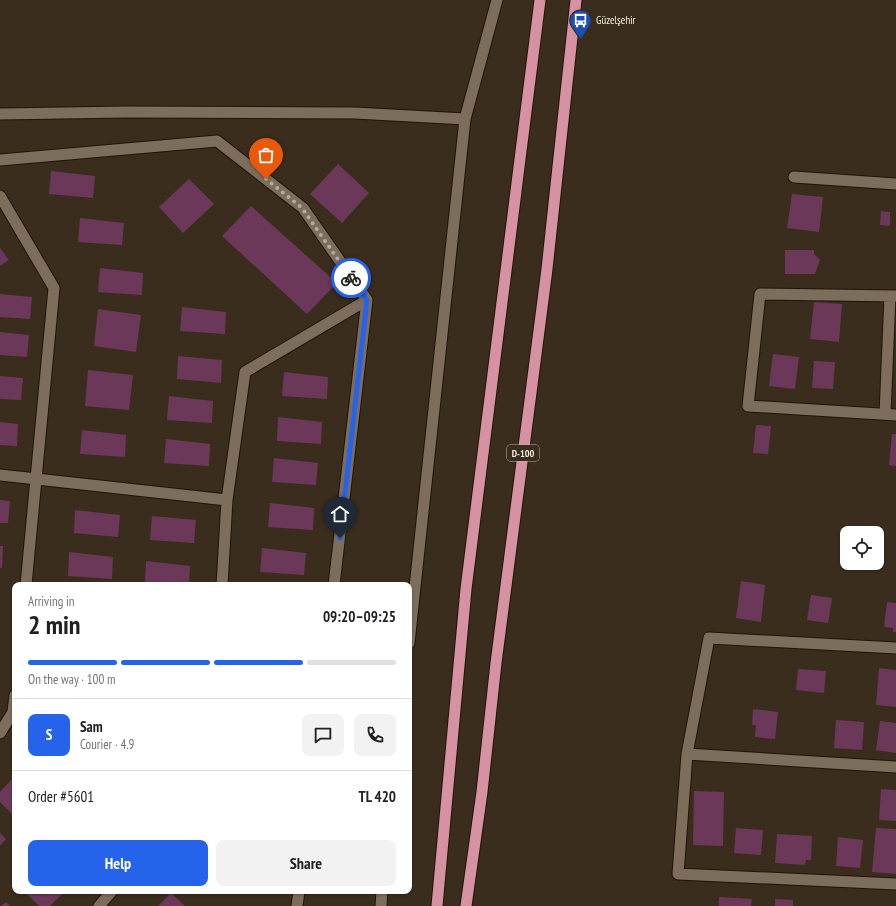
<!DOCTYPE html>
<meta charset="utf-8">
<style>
:root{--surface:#fff;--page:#f2f2f2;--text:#202124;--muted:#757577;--line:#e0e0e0;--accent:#2563eb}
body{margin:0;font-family:"PT Sans Narrow",sans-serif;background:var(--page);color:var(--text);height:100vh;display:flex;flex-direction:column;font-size:15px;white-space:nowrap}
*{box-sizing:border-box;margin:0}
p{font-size:13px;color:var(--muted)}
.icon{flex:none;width:22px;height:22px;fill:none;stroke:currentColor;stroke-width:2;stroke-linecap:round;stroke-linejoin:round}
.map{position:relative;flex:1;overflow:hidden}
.side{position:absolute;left:12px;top:582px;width:400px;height:312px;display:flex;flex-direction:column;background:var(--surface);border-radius:8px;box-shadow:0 1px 3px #0004}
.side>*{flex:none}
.tools{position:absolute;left:840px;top:526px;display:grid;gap:8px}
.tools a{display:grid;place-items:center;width:44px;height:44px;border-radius:8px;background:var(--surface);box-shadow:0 1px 3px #0004;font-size:20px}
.pin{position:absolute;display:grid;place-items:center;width:34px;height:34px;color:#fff;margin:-41px -17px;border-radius:50% 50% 50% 0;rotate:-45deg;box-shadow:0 0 4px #0007}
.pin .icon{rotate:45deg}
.courier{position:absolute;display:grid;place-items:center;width:40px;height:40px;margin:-20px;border:3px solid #2563eb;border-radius:50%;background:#fff;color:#222;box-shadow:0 1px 5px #0007}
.overview em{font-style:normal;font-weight:700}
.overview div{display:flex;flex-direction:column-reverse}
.overview{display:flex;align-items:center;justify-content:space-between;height:68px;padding:0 16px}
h1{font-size:26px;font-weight:700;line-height:30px}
.bar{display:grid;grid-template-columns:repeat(4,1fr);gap:6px 4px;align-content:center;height:48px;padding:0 16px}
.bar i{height:5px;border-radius:3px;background:var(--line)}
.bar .active{background:var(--accent)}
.bar p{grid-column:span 4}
.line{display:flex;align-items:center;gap:10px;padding:0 16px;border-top:1px solid var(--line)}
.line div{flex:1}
.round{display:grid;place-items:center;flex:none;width:42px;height:42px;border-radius:8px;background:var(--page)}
.primary-button{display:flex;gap:8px;margin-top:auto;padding:8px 16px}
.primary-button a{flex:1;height:46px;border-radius:8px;background:var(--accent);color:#fff;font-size:16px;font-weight:700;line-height:46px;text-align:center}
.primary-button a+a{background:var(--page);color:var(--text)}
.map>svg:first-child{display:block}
</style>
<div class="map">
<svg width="896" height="906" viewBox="0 0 896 906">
<rect width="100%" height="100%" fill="#3a2d1e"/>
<path fill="#6b3859" d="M338 164 369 193 342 223 310 194Z
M51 171 95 176 93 198 49 194Z
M189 179 214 204 183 233 159 207Z
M792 194 823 197 819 232 787 228Z
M251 206 337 283 307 314 222 236Z
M881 211 890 212V226L880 225Z
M80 218 124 223 122 245 78 242Z
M0 248 9 260 0 266Z
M785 250H814V254L820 260 815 274H785Z
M100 268 143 273 142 295 98 292Z
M0 294 32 297 30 319 0 317Z
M814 302 842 304 839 342 810 339Z
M182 307 226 312 225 334 180 331Z
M98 309 141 315 136 352 94 346Z
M0 332 29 335 27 357 0 355Z
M773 354 799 357 795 389 769 386Z
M178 356 222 360 221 383 177 379Z
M814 361 835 362 833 389 812 388Z
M88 370 133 375 129 410 85 406Z
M284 372 328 377 327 399 282 396Z
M0 376 23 378 21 400 0 399Z
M169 396 213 401 212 423 167 420Z
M278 417 322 422 321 444 277 441Z
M0 422 18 424 17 446 0 445Z
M756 425 771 426 768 454 753 453Z
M82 430 126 435 125 457 80 454Z
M892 434H896V466L889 465Z
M166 439 210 444 209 466 164 463Z
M274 458 318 463 316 485 272 482Z
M0 500 10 501 8 523H0Z
M270 503 314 508 313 530 268 527Z
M75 510 120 515 118 537 74 533Z
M152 516 196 520 194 543 150 540Z
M0 546H3L2 568H0Z
M262 548 306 553 304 575 260 572Z
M69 552 113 557 112 579 68 576Z
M146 561 190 566 189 585H145Z
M741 581 765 585 761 622 736 618Z
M811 595 832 598 828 623 807 620Z
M887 602 896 603V632H893V628L884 627Z
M879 668 896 670V707L876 705Z
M798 669 826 671 824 693 796 690Z
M753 709 778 712 775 739 755 737 756 725H752Z
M836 720 864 722 862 750 834 748Z
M880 721 896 723V753L876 750Z
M12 779 15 782V817L0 802V792Z
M881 789 896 790V821L879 820Z
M694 791 724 792 723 846 693 845Z
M736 828 763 830 761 855 734 853Z
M876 828 896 829V874L872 872Z
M0 833 6 839 0 846Z
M777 834 812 836 811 860H806L805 865 775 863Z
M838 837 863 840 860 868 836 866Z
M24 891H60L63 893 50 906H39Z
M171 893 185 906H158Z
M719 897 752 899 751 906H719Z
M775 899 793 900V906H775Z
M6 902 10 906H1Z"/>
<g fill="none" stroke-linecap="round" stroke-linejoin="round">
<defs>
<path id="minor" d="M0 114 126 112 355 113 465 119
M0 160 217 141 303 208 367 300 245 372 227 500 222 585
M794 177 896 184
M0 196 54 288 26 585
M896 296 760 294 748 406 896 415
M885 414 890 296
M0 475 227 500
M334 585 367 300
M409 643 465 119 497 0
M896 648 709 638 687 754 678 874 896 884
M0 733 13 712 15 695
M687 754 896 767
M99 906 112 891
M297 906 299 891
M381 906 382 891"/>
<path id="trunk" d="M437 906 466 589 540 0
M466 906 482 792 496 663 547 269 576 0"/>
</defs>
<use href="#minor" stroke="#201507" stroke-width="13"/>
<use href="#trunk" stroke="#201507" stroke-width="13"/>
<use href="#minor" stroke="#7c6d5d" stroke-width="11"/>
<use href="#trunk" stroke="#d692a2" stroke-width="11"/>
</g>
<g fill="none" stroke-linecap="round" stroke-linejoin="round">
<path stroke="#b4aa9f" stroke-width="4" stroke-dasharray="0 7.2" d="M266 179 302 208 351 278"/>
<path stroke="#2563eb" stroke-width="5" d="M340 538 367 300 351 278"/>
</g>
<defs>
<symbol id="bus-pin" viewBox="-11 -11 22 30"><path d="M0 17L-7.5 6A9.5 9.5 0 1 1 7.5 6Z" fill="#1a4fb4" stroke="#3a2d1e"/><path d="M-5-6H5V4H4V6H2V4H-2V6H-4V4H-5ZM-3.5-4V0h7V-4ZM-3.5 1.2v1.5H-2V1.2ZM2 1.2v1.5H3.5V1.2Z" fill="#fff"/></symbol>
</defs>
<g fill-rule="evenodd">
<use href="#bus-pin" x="568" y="8" width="25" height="34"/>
</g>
<g text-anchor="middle" stroke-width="4" stroke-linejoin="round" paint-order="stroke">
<rect fill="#3a2d1e" stroke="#beb4a9" stroke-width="1" x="507" y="445" width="32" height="16" rx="3"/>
<g font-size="10" font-weight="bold" fill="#f6eee4">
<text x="523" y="457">D-100</text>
</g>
<g font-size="11" fill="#f6eee4" stroke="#3a2d1e" text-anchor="start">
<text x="596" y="24">Güzelşehir</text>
</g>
</g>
</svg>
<div class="tools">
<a><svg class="icon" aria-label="locate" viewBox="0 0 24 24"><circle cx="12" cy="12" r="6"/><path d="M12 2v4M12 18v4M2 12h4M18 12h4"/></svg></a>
</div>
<div class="pin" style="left:266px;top:179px;background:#ea580c"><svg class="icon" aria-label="bag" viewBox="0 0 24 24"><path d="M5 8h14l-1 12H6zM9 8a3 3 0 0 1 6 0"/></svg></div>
<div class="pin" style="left:340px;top:538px;background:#1f2937"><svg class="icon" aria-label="home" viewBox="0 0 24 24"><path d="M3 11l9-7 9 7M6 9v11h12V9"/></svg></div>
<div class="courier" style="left:351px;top:278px"><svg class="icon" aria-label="bike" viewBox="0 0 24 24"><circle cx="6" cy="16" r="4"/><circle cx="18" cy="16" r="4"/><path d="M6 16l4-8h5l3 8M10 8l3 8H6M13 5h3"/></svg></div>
<section class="side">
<div class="overview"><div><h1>2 min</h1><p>Arriving in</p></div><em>09:20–09:25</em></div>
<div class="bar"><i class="active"></i><i class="active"></i><i class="active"></i><i></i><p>On the way · 100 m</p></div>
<div class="line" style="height:72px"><b class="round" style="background:var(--accent);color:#fff">S</b><div><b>Sam</b><p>Courier · 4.9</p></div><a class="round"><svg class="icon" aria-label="chat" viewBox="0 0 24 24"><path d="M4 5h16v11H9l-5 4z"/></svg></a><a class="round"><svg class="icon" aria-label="phone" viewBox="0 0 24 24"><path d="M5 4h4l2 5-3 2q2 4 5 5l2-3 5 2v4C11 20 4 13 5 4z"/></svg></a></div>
<div class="line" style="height:52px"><div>Order #5601</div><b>TL 420</b></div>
<div class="primary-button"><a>Help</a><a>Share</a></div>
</section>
</div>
